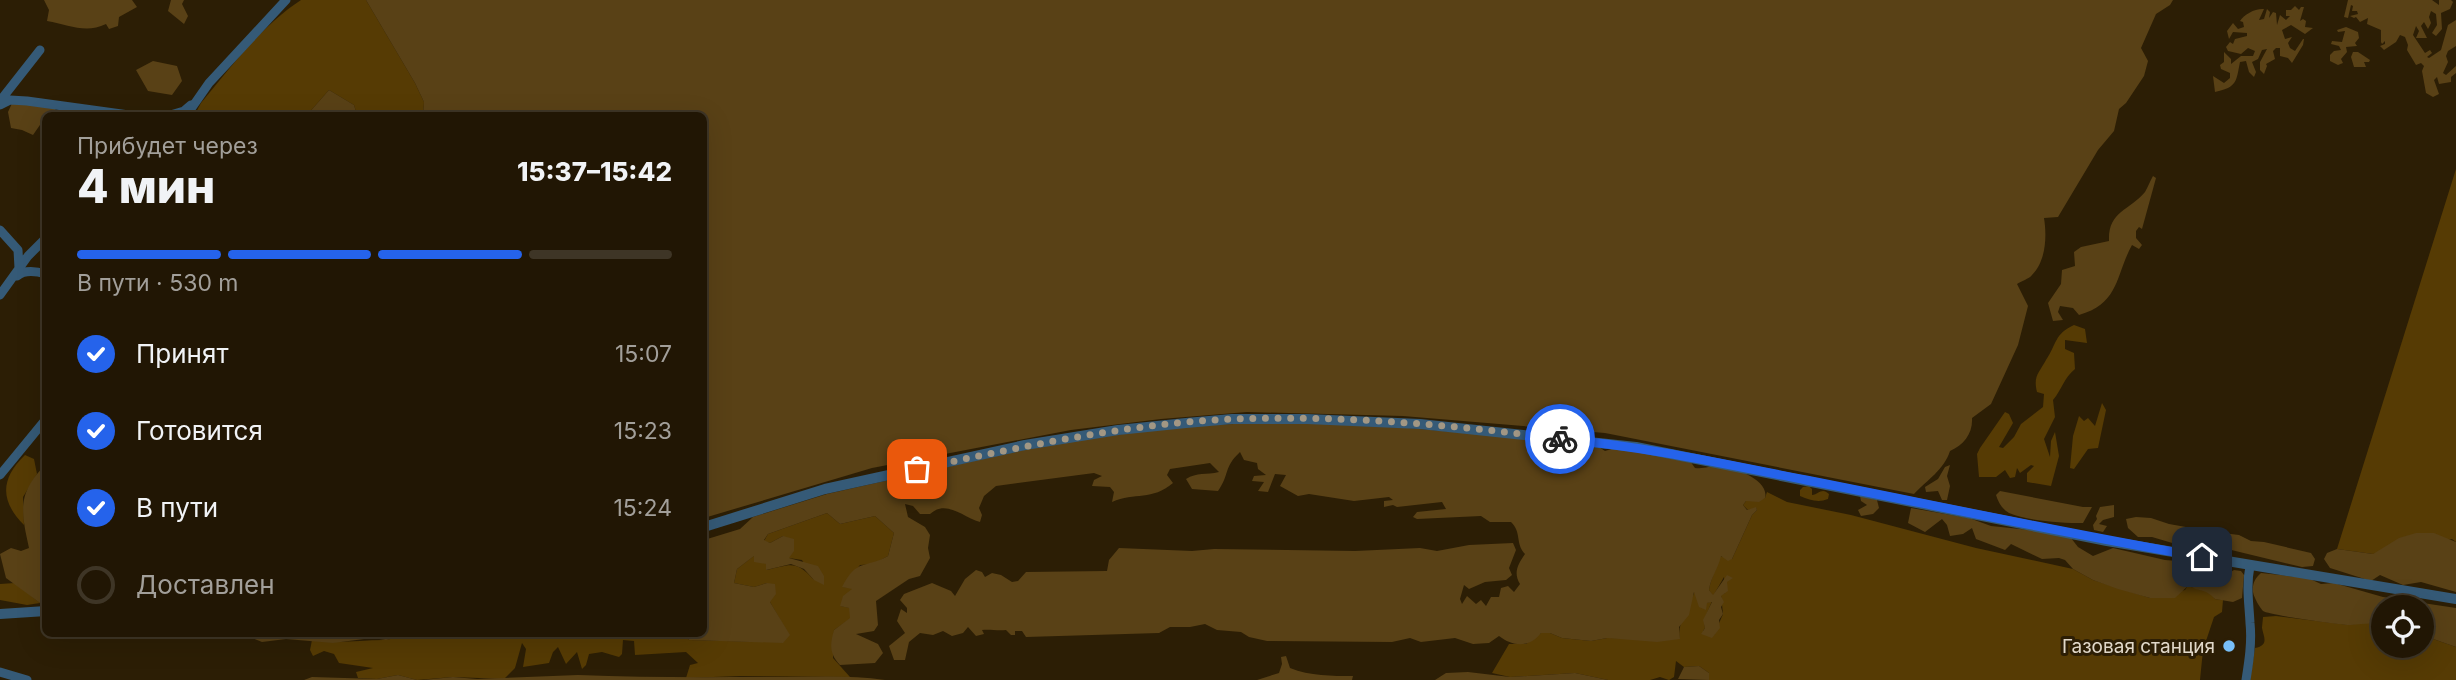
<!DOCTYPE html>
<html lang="ru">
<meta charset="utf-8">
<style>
:root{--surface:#211604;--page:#2d2313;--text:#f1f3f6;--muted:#a29f9a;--line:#3e3526;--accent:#2563eb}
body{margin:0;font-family:Inter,sans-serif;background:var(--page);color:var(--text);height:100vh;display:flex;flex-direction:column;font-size:26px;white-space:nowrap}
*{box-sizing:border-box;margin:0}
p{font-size:23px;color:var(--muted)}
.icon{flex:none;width:38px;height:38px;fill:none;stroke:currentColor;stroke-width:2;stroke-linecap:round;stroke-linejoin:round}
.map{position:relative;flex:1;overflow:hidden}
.panel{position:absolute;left:42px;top:112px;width:665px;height:525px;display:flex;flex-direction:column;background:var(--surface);border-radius:10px;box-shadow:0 7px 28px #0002,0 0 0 2px var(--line)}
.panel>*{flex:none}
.buttons{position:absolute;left:2371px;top:595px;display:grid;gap:14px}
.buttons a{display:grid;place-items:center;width:63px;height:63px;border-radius:50%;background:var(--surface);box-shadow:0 7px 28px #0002,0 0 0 2px var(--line);font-size:35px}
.pin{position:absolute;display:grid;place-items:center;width:60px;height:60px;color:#fff;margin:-30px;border-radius:14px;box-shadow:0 4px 10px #0006}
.courier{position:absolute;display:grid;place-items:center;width:70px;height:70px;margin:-35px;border:5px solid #2563eb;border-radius:50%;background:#fff;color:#222;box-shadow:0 2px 9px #0007}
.head em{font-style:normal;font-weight:800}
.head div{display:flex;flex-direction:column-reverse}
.head{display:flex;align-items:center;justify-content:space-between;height:119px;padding:0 35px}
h1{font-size:46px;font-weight:800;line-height:52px}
.bar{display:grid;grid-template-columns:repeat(4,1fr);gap:10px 7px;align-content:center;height:84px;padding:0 35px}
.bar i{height:9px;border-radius:5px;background:var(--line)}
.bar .active{background:var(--accent)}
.bar p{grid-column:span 4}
ol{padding:0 35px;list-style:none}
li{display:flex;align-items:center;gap:21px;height:77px}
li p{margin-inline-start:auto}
li .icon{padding:7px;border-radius:50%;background:var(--accent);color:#fff;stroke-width:4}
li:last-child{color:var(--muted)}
li i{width:38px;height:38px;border:4px solid var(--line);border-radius:50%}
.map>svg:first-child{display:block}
</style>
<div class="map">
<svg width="2456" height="680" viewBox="0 0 2456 680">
<rect width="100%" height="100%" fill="#2c1e05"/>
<path fill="#563b04" d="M301 0H366L415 83 424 102 423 115H357L354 105 329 90 307 115 194 116 201 103C232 66 260 27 301 0Z
M2456 169V542L2452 539 2373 554 2337 549Z
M2074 325 2085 329 2087 343 2065 340V349L2074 353 2075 369C2064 378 2062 389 2053 400L2055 417 2044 439 2050 457 2051 441 2055 432 2059 456 2051 486 2027 482V473L2034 466 2031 465 2020 473 2017 468 2015 477 2010 478 2005 470 1996 477H1979L1977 454 1980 448 2005 412 2009 414 2013 423 1999 447 2003 448 2014 437 2021 424 2043 407 2044 394 2037 392C2033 376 2039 373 2046 360 2057 344 2054 334 2074 325Z
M2102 403 2106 410 2098 448 2088 449 2074 469 2070 468 2073 436 2079 416 2084 421 2088 418 2095 426Z
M25 455 34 459 37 474 23 497 24 525C0 501 0 479 25 455Z
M1809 486 1812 489V495C1819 494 1822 487 1829 494L1828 499C1818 503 1810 500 1800 496V490L1803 487Z
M1767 492 1787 502 1851 515 1976 548 2073 569 2093 580 2150 598 2185 590 2189 584 2191 587 2208 590 2215 599 2223 600 2222 612 2214 617 2203 650 2200 680H1709V673L1699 666 1684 667 1676 661 1674 677 1669 680 1660 677 1650 680H1608L1575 673 1510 677 1492 673 1509 644H1526L1541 633H1550L1562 638 1591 641 1607 638 1680 639C1676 624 1690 605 1695 591L1698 599 1707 603 1712 601 1704 620 1705 628 1703 631 1714 635 1723 614 1721 595 1725 593 1724 577 1713 596 1709 590C1711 577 1717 568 1720 556L1732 559 1752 515 1757 510 1756 508 1748 510 1743 505 1746 501 1765 498Z
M827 513 840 524 875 516 894 533 888 556 874 564 860 565 843 587 853 588 841 606 850 608V619L834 630 833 658 850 677 740 676 686 678 690 665 698 663 686 652 635 655 634 641 623 640 622 654 619 657 602 652 589 654 586 665 582 669 577 652 566 664 558 647 553 652 549 663 523 667 526 649 522 643 515 668 504 679 453 677 417 680 398 675 377 679 358 678 356 672 373 668 339 663 334 654 324 651 313 656 310 650 312 640C336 644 360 640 384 640 390 640 395 637 401 637 414 637 427 638 440 637L442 634H686L689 640 763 642 789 635 770 602 767 583 754 587 734 583 737 569 755 555 766 564V570C790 565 796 559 814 580L802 560 789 558 783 536 770 543 764 541 768 534Z
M15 583 40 603 27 605 0 600V584Z
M2276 616 2349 625 2368 622 2383 625 2384 646H2422V635L2456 647V680H2250L2255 648C2269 645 2264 638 2262 628 2262 627 2263 618 2263 617Z"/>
<path fill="#594116" d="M44 0H132L137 7 119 17 118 26 109 29 106 24C86 34 69 25 47 21L49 10Z
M171 0H184L182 4 188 16 184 24 168 11Z
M366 0H2173L2170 5 2156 14 2141 48 2148 61 2144 76 2126 103 2119 109 2114 131 2098 150 2058 217 2044 218C2047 236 2046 261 2032 275 2029 279 2021 281 2017 284L2028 306 2018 345 1991 404 1972 418C1973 433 1964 445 1950 451 1944 470 1927 480 1914 494L1605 433 1403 416 1247 412 1161 419 1071 430 872 468 704 518V116L423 115 424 102 415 83Z
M2348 0H2432L2439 5V0H2451L2453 2 2450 9 2441 13 2442 29 2436 36 2432 33 2437 25 2436 14 2431 11 2429 17 2431 23 2428 29 2424 22 2421 26 2427 38H2416L2419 31 2416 26 2413 35 2425 53 2430 50 2432 53 2427 57 2429 58 2441 50 2448 25 2456 20V46L2448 51 2446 56 2448 62 2443 73 2446 75 2456 66V73L2451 77V82L2439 84 2437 77 2434 80 2439 94 2433 97 2426 93 2422 71 2424 66 2421 63 2416 65 2407 50 2408 45 2405 37 2400 35 2396 42 2384 50 2380 46 2385 44V41L2382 44 2381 42V30L2367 24 2368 18 2360 22 2356 17 2354 18 2350 16 2358 14 2357 11H2352L2353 6 2351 5 2348 18 2344 17Z
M2295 6 2299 10 2301 7H2304L2300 21 2303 19 2306 21 2305 27 2313 28 2305 34 2291 25 2282 30 2285 39 2292 37 2288 43 2290 48 2295 51 2303 39H2304L2303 45 2292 63 2288 58 2280 56V48H2276L2273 51 2275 59 2266 64 2267 66 2264 74 2260 70V62L2267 49 2262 50 2258 59 2252 62 2256 72 2254 77 2249 72 2246 61 2240 62C2236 81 2238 87 2215 92L2213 76 2224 83 2230 78V73L2221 69 2220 65 2224 62V52L2231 59V64L2241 56H2253L2255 51 2248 48 2241 54 2228 51 2226 47 2230 42 2233 44 2235 39 2247 36V33L2233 32 2229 39 2227 31 2233 23 2238 29 2244 27 2243 22 2240 21C2244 14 2256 8 2264 9L2259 20 2264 19 2267 9 2270 12 2269 18 2273 12 2276 13 2277 25 2280 15 2286 20 2290 16H2286V10H2291Z
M2346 27 2358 32 2359 38 2355 43 2357 46 2346 47 2347 52 2341 59 2343 63 2338 65 2330 61V55L2334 51 2341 50 2339 46 2331 44 2332 41 2342 42 2345 31 2338 32 2337 30Z
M2353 52H2358L2370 60 2369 62H2364L2366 67H2354L2351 57Z
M153 61 177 66 182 81 172 95 148 91 136 70Z
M329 90 354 105 357 115H307Z
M14 99C31 101 51 101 61 115L46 116 45 123 42 122 33 135 22 130 11 128 8 112Z
M2153 176 2156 178 2142 229 2139 227 2136 231V238L2142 245 2139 249 2132 245C2115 276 2120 303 2079 315L2073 308 2060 306 2058 312 2063 320 2053 321 2048 303 2061 284 2062 270 2075 266 2074 252 2081 247 2109 241C2108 211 2129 211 2145 192 2148 187 2150 181 2153 176Z
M1287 422 1408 428 1524 438 1552 444 1596 445 1605 451 1615 448 1690 461 1695 468C1705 469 1709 466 1717 466 1733 466 1770 480 1765 498L1759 502 1746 501 1743 505 1747 510 1756 507 1757 510 1752 515 1732 559 1728 561 1721 556C1718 569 1711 577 1709 590L1713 595 1727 575 1733 578 1727 582 1728 591 1721 596 1724 602 1721 607 1723 614 1719 620 1720 628 1712 638 1701 634 1705 628 1703 620 1712 602 1707 603 1706 610 1699 607 1694 592 1689 615 1679 627 1680 639 1657 642 1607 638 1591 641 1562 638 1550 633H1541C1530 648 1513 647 1499 636L1489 643 1473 644 1455 638 1421 642 1410 638 1392 642 1267 641 1249 637 1241 632 1217 630 1205 624 1190 627H1170L1159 633 1026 637 1022 631H1015V635H1011L1006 630C997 631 990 629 982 630L984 634 976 636 968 627 963 633 952 636 943 631 933 635 920 633 909 642 905 660H894L889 646 905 633 897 621 901 609 907 613V608L900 600 904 594 932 583 951 591 955 596 965 579 976 570 982 572 985 577 992 573 1001 575 1012 582 1018 581 1026 572 1107 571 1109 560 1119 548 1192 551 1214 549 1355 551 1420 548 1437 551 1469 545 1513 543 1516 550 1509 568 1512 575 1506 580 1485 582 1469 589 1464 585 1460 599 1462 604 1467 596 1476 604 1481 600 1486 606 1491 597H1499L1501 588 1508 586 1514 592 1520 584C1513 573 1518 564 1525 554 1515 543 1522 533 1511 522H1490L1481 516 1417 519 1413 517 1417 512 1446 509 1442 502 1397 507 1393 505 1384 507V501L1393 500 1389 497 1354 501 1309 494 1298 496 1280 486 1286 475 1275 474 1268 492 1258 491 1264 482 1252 481 1254 476 1266 475 1258 469 1257 463 1244 460 1240 452C1223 468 1230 474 1218 491L1192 489 1186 479C1197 472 1206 475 1219 472L1210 463 1170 469 1167 475 1173 483C1152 501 1135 492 1112 502L1114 492 1110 487 1092 486 1094 480 1102 476 1094 473 996 486 984 496 979 508 982 515 980 522C963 517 946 499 930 514H920L913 506 905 504 908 517 925 527 930 535 928 548 930 558 920 576 909 579 876 601 878 625 874 631 856 634 878 644 883 653 875 663 840 665C829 654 830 644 834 630L850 618 849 608 840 606 843 596 852 589 842 587C857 558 864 569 888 556L894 533 875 516 840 524 827 513 768 534 764 540 770 543 783 536 794 539V551L789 558 818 566 824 576V585L814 580 804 569 791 564 766 570V564L754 562V556L737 569 734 583 754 587 767 583 775 584 776 594 770 602 790 635 783 643 689 640 686 634H704V540L740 529 753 517 827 494 1018 451 1064 442 1182 426Z
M45 465 46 603H40L6 578 0 554 11 548 21 551 29 548C21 511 17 494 45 465Z
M1950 465 1947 476 1950 486 1947 500H1942L1938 491 1926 492 1925 487 1938 479 1945 467Z
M2000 491 2083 507H2092L2083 523C2062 523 2028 521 2009 513 2002 509 1998 502 1996 495Z
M1860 496 1877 500 1879 508 1873 514 1861 516 1858 510 1867 505 1861 501Z
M2114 505V517L2103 520 2099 524 2107 526 2103 532 2094 530 2093 525 2097 519 2096 516 2100 507Z
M1911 508 1969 518 1991 526 2030 530 2071 538 2078 547 2093 556 2113 548 2165 560 2204 563 2213 569 2220 578 2234 570 2241 571 2244 575 2242 598 2233 602 2215 599C2204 587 2199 593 2189 585L2175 598H2150L2118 589 2093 580 2073 569 2065 560 2059 558 2042 559 2011 544 2005 550 1976 539 1972 528 1963 534 1950 536 1947 525 1942 519 1925 532 1908 523Z
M2136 517 2151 518 2169 524 2186 527 2205 535 2223 533 2239 535 2251 541 2264 542 2311 553 2315 559 2313 566 2302 567 2219 547 2196 550 2152 537H2138L2128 528 2126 519Z
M2416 533H2434L2456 542V592L2421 582 2403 585 2380 575 2371 581 2330 568 2324 559 2327 553 2337 549 2373 554 2399 538Z
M2261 573 2308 578 2321 584 2334 583 2383 597 2456 608V647L2422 635V607H2384L2383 625C2370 622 2364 624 2351 625 2342 625 2268 615 2263 611 2260 608 2254 598 2253 592 2252 584 2255 578 2261 573Z
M247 634H442L441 637 424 639 399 637 386 640 372 638 333 643 286 639 262 642 247 636Z
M1286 656 1290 668C1310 676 1332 676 1353 676L1352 680H1257L1279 673 1282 664 1281 657Z
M1699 666 1709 673V680L1678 679 1684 667Z
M1468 672 1510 677 1575 673 1608 680H1426H1435L1446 673Z
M398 675 417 680H304L312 677 377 679Z
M578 675C647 678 715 677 783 677 817 677 852 675 885 680H423L453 677 477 679Z"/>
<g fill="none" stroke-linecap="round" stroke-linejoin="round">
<path stroke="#355a77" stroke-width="9" d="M0 101 40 50
M0 105 10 100 27 101 136 116
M167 116 184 111 191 105
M186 116 209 83 286 0
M0 230 18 250 19 268
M17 276C25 269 36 271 46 274
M0 295 28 256 46 238
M0 475 46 419
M0 672 27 680
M2246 680C2249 661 2252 642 2250 623 2249 603 2246 586 2250 566"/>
<path stroke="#355a77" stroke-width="10" d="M704 527 825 489 1025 445 1118 430 1186 423 1232 419H1307L1420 424 1636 447 2107 541 2456 599
M0 614 46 611"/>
</g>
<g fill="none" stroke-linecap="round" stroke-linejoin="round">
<path stroke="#a29784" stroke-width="7" stroke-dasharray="0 12.6" d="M917 469C1021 447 1125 424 1232 419 1316 416 1402 421 1486 430 1511 432 1536 437 1560 439"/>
<path stroke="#2563eb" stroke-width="9" d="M1560 439C1643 446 1724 464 1806 480 1938 506 2069 534 2202 557"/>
</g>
<circle fill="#78bff8" stroke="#2c1e05" stroke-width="2.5" cx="2229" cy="646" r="7"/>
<g text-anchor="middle" stroke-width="6" stroke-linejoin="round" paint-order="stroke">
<g font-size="19" fill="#e1d8c9" stroke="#2c1e05" text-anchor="end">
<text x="2215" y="653">Газовая станция</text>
</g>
</g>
</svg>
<div class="buttons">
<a><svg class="icon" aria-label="locate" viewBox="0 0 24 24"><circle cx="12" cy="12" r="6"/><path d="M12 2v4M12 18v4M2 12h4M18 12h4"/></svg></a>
</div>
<div class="pin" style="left:917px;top:469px;background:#ea580c"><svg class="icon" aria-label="bag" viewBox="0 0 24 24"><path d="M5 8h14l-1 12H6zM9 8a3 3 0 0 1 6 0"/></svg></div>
<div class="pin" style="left:2202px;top:557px;background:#1f2937"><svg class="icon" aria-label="home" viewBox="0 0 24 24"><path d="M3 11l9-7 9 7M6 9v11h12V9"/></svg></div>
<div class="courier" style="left:1560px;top:439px"><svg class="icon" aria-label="bike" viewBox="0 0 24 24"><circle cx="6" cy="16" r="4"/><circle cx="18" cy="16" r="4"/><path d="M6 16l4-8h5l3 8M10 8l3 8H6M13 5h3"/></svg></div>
<section class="panel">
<div class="head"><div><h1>4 мин</h1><p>Прибудет через</p></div><em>15:37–15:42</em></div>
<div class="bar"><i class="active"></i><i class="active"></i><i class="active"></i><i></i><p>В пути · 530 m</p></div>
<ol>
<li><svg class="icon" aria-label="check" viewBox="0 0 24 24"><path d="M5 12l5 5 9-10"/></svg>Принят<p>15:07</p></li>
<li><svg class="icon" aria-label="check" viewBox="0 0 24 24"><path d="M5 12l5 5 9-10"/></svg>Готовится<p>15:23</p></li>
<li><svg class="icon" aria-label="check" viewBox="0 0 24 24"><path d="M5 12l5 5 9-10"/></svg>В пути<p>15:24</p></li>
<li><i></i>Доставлен</li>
</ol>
</section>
</div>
